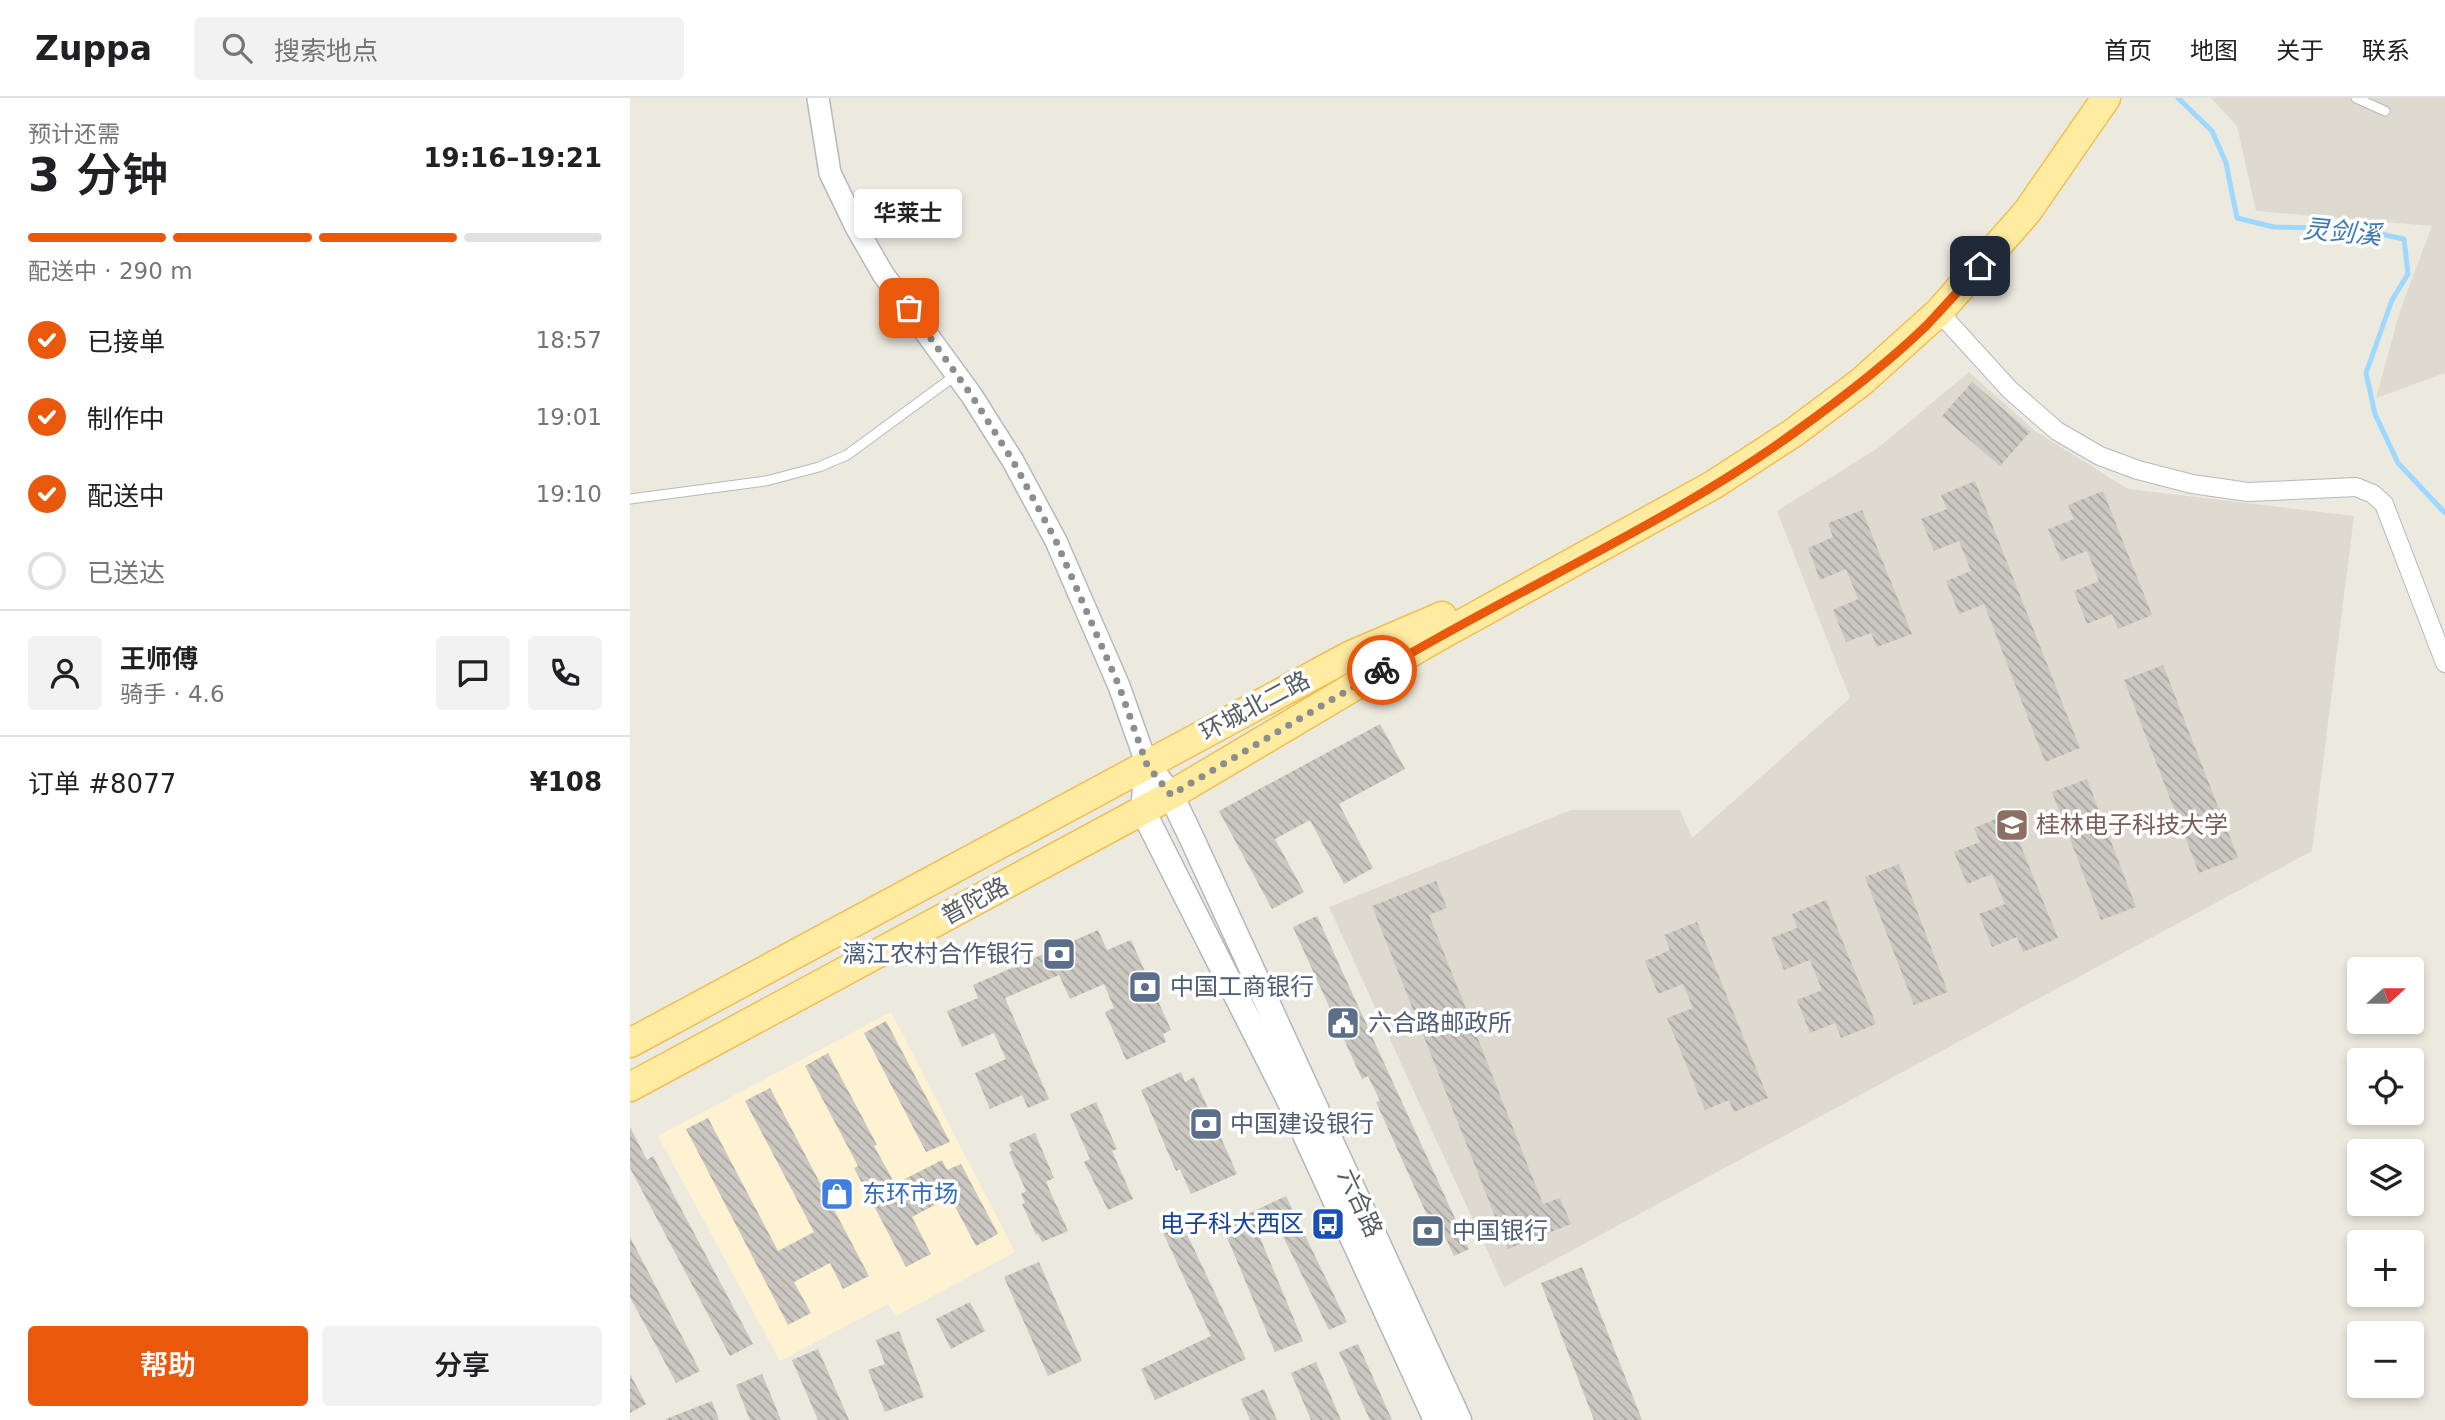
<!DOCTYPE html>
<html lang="zh">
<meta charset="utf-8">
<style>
:root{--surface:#fff;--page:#f2f2f2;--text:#202124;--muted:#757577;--line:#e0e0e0;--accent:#ea580c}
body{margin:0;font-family:"DejaVu Sans","Noto Sans SC",sans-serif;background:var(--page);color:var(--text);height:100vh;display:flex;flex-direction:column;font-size:26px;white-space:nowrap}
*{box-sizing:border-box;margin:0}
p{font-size:23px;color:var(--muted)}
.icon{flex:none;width:38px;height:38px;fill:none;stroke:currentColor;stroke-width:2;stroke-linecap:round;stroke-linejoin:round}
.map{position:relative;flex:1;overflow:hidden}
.panel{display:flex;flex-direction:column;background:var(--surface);width:630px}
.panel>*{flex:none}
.needle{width:46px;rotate:69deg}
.controls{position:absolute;left:1717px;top:859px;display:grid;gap:14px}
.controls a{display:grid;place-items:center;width:77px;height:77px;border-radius:7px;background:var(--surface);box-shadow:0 4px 10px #0003;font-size:35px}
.pin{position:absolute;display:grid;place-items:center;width:60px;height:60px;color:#fff;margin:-30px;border-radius:14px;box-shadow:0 4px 10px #0006}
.courier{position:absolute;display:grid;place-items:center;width:70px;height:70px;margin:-35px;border:5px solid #ea580c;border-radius:50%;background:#fff;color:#222;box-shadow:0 2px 9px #0007}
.bubble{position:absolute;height:49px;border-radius:7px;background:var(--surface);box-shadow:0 4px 10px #0003;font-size:23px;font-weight:600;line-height:49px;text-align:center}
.head em{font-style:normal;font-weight:600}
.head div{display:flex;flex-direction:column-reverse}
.head{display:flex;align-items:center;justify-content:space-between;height:119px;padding:0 28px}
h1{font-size:46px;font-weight:600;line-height:52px}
.bar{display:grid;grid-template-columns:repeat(4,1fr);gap:10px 7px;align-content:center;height:84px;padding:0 28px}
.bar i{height:9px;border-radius:5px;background:var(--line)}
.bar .current{background:var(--accent)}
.bar p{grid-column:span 4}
.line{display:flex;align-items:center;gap:18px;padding:0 28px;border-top:2px solid var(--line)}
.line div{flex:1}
.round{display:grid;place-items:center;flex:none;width:74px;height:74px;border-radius:7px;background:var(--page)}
ol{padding:0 28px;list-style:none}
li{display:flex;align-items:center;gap:21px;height:77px}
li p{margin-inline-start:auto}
li .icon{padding:7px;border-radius:50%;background:var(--accent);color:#fff;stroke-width:4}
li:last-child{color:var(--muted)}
li i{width:38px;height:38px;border:4px solid var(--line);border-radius:50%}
.button{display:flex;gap:14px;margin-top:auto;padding:14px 28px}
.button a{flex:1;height:80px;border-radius:7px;background:var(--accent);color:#fff;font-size:28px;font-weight:600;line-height:80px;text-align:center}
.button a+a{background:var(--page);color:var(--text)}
header{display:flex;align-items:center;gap:42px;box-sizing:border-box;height:98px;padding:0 35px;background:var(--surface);border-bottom:2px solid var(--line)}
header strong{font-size:33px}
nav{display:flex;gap:38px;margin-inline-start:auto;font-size:24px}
.search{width:490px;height:63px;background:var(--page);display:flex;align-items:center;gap:18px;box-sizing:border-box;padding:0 24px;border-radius:7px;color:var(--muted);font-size:26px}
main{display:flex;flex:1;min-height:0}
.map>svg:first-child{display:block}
</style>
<header>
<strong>Zuppa</strong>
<div class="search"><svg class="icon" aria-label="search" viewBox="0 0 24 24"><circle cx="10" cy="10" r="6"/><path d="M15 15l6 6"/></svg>搜索地点</div>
<nav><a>首页</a><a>地图</a><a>关于</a><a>联系</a></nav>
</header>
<main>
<section class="panel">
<div class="head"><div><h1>3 分钟</h1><p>预计还需</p></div><em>19:16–19:21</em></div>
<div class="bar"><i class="current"></i><i class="current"></i><i class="current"></i><i></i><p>配送中 · 290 m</p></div>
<ol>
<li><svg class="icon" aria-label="check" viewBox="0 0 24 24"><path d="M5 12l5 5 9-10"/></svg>已接单<p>18:57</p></li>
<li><svg class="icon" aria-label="check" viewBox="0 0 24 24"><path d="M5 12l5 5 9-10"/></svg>制作中<p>19:01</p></li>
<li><svg class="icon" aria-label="check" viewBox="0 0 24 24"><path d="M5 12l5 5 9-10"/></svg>配送中<p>19:10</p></li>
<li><i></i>已送达</li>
</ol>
<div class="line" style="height:126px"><a class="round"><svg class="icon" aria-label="person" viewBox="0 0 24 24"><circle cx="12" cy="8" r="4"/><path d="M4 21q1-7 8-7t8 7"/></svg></a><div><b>王师傅</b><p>骑手 · 4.6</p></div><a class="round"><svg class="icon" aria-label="chat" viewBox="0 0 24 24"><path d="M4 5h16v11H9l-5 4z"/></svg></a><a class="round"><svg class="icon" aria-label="phone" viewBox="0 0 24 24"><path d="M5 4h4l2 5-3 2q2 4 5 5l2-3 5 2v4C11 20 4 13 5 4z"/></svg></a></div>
<div class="line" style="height:91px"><div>订单 #8077</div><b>¥108</b></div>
<div class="button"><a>帮助</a><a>分享</a></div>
</section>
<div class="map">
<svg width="1815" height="1322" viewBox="0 0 1815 1322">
<defs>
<pattern id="building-back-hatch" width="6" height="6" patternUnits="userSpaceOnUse" patternTransform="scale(1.75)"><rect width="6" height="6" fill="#cbc7c1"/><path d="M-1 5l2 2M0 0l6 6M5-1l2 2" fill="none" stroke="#a8a5a0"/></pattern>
</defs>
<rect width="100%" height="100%" fill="#ece9df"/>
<path fill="#fef2d3" d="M261 914 385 1154 266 1218 258 1206 150 1263 28 1038Z"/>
<path fill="#dedad0" d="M1581 0H1815V275L1746 300 1770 213 1802 128 1626 113 1607 28Z
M1339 274 1405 333 1498 391 1724 418 1682 753 874 1189 699 809 941 712H1050L1062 740 1220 600 1147 413 1248 350Z"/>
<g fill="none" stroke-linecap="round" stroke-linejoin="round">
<path stroke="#9cd8ff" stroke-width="5" d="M1548 0 1582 33 1596 65 1607 120 1644 129 1727 131 1774 141 1778 176 1762 202 1736 275 1745 316 1768 365 1815 415"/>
</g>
<path fill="url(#building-back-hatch)" d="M1342 284 1400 334 1370 368 1312 318Z
M1345 383 1450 650 1415 664 1354 506 1329 516 1316 483 1341 473 1329 443 1304 453 1291 421 1317 411 1311 397Z
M1473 393 1522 517 1488 531 1482 516 1457 526 1444 493 1469 483 1457 453 1431 463 1418 431 1444 421 1438 407Z
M1232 412 1282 536 1247 549 1241 535 1216 544 1203 512 1228 501 1216 471 1190 482 1178 450 1203 439 1198 425Z
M1533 567 1608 760 1569 775 1494 582Z
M750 626 775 671 709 706 743 770 714 786 680 722 645 741 674 794 642 811 589 713Z
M1457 681 1506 809 1471 822 1422 694Z
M1378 716 1428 840 1393 854 1387 839 1362 849 1349 816 1375 806 1362 776 1337 786 1324 754 1350 744 1344 730Z
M1269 766 1318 894 1284 907 1235 779Z
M806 783 817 810 799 817 913 1106 930 1100 941 1126 878 1151 742 808Z
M1196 802 1246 926 1211 940 1205 925 1180 935 1167 902 1192 892 1180 862 1154 872 1141 840 1167 830 1162 816Z
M687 818 839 1151 824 1158 813 1134 806 1137 746 1004 750 1003 738 978 732 981 663 829Z
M1067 824 1138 1000 1104 1014 1099 1002 1075 1012 1037 920 1063 910 1053 886 1028 896 1015 863 1040 852 1034 837Z
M468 832 477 852 501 842 541 932 533 936 536 944 496 962 475 914 484 910 474 886 440 901 429 877 375 900 419 1001 398 1010 392 997 360 1011 345 975 376 961 364 935 332 949 317 913 348 900 343 887Z
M256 923 320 1044 296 1054 234 935Z
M198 955 247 1047 244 1048 265 1086 312 1062 317 1072 331 1066 368 1136 346 1148 320 1099 282 1119 301 1156 276 1169 224 1070 228 1068 175 968Z
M551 974 555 984 564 979 607 1076 561 1096 550 1071 546 1073 511 992Z
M140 990 239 1178 213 1191 200 1165 164 1184 181 1215 158 1227 56 1031 78 1020 148 1153 184 1134 115 1003Z
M466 1004 487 1051 482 1053 503 1101 478 1112 454 1064 460 1061 440 1016Z
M0 1029 17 1062 23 1058 123 1246 100 1258 0 1070Z
M405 1035 424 1080 416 1084 438 1133 412 1144 408 1136 406 1137 392 1106 395 1105 391 1096 396 1093 379 1054 382 1053 379 1046Z
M656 1098 717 1224 699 1232 645 1122 626 1130 673 1243 645 1254 591 1125 620 1115Z
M548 1117 616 1261 525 1302 511 1271 581 1238 529 1126Z
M0 1139 70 1273 46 1285 0 1199Z
M409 1164 452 1263 418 1278 374 1179Z
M952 1169 1012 1322H964L911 1185Z
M340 1204 355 1233 321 1251 306 1221Z
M269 1233 294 1299 255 1314 238 1272 255 1266 246 1242Z
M728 1246 733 1257 762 1322H740L709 1254Z
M188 1251 219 1322H188L162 1262Z
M686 1264 711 1322H681L661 1275Z
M0 1276 16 1306 0 1315Z
M132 1276 151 1322H120L106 1287Z
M634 1291 647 1322H620L611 1301Z
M82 1303 89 1322H36V1321Z"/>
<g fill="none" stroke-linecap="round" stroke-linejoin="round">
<defs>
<path id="service" d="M1726 0 1755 13
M0 401 136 383 189 369 217 357 326 277"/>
<path id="minor" d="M1309 214 1380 292 1427 333 1470 358 1508 372 1562 386 1618 394 1726 389 1743 396 1754 406 1815 565"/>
<path id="tertiary" d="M188 0 200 75 226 129 253 176 342 298 383 363 426 443 489 588 517 667"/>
<path id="secondary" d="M517 667 541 697 563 743 829 1322
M517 667 513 713 660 1004 806 1322"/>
<path id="primary" d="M0 945 721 557 812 518
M0 989 541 697 804 541 1083 387 1163 335 1230 285 1309 214 1397 114 1476 0"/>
</defs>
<use href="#service" stroke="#b5b8bd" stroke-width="11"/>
<use href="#minor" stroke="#b5b8bd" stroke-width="20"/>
<use href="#tertiary" stroke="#b5b8bd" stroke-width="24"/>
<use href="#secondary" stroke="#b3b7bd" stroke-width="27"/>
<use href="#primary" stroke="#f1be53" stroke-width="31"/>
<use href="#service" stroke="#fff" stroke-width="9"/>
<use href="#minor" stroke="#fff" stroke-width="18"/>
<use href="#tertiary" stroke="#fff" stroke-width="21"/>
<use href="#secondary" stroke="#fff" stroke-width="24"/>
<use href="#primary" stroke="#ffeca1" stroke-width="28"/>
</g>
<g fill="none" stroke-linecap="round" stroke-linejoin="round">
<path stroke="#8c8e8d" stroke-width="7" stroke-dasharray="0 12.6" d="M279 210 342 298 383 363 426 443 489 588 517 667 541 697 752 572"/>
<path stroke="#ea580c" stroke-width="9" d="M752 572C887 491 1038 426 1165 334 1211 301 1257 266 1297 227 1315 208 1333 188 1350 168"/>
</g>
<defs>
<symbol id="university-square" viewBox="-11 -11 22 22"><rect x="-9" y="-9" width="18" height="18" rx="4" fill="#8d6e63" stroke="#fff"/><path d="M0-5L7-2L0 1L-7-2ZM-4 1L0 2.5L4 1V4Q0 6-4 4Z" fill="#fff"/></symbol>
<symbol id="bank-square" viewBox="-11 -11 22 22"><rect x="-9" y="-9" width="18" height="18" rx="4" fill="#5c6f8a" stroke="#fff"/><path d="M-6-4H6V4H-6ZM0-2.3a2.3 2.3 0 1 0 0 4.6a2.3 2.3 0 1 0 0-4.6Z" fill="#fff"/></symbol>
<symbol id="civic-square" viewBox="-11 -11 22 22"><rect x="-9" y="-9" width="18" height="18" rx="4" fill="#5c6f8a" stroke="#fff"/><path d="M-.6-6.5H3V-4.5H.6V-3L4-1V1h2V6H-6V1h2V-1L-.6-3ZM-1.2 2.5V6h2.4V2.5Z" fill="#fff"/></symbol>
<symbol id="shop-square" viewBox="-11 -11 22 22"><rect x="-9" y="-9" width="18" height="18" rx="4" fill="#3f7fe0" stroke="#fff"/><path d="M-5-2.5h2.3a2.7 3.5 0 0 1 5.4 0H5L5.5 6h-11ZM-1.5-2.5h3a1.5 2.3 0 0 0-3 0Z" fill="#fff"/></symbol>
<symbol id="bus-square" viewBox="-11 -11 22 22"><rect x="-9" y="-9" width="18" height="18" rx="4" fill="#1a4fb4" stroke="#fff"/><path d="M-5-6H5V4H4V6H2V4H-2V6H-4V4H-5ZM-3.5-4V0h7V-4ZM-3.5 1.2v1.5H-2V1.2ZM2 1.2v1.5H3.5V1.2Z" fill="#fff"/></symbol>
</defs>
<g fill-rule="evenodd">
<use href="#university-square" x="1363" y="708" width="38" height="38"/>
<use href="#bank-square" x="410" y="837" width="38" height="38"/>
<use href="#bank-square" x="496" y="870" width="38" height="38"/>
<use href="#civic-square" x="694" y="906" width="38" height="38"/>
<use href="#bank-square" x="557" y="1007" width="38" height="38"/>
<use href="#shop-square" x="188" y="1077" width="38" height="38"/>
<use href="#bus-square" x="679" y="1107" width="38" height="38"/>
<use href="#bank-square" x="779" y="1114" width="38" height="38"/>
</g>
<g text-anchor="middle" stroke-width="7" stroke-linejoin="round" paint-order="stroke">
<g font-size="24" fill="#585d61" stroke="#fff">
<text transform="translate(625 608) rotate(-28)" y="8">环城北二路</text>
<text transform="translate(345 803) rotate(-28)" y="8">普陀路</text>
<text transform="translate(730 1105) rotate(65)" y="8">六合路</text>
</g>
<g font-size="24" fill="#785e54" stroke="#fff" text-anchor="start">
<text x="1406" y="735">桂林电子科技大学</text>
</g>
<g font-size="24" fill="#4e5e75" stroke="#fff" text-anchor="start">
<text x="404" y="864" text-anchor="end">漓江农村合作银行</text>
<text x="540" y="897">中国工商银行</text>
<text x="738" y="933">六合路邮政所</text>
<text x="600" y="1034">中国建设银行</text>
<text x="822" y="1141">中国银行</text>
</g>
<g font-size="24" fill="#366cbe" stroke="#fff" text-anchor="start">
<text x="232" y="1104">东环市场</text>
</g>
<g font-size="24" fill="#164399" stroke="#fff" text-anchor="end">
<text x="674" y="1134">电子科大西区</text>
</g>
<g font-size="26" font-style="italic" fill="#3b79b0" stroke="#fff">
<text transform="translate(1712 134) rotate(5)" y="9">灵剑溪</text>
</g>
</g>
</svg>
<div class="controls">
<a><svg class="needle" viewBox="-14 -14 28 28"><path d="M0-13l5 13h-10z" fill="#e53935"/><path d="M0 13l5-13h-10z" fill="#757577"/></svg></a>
<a><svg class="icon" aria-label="locate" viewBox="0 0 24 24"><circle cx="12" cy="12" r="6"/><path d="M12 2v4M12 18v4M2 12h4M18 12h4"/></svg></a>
<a><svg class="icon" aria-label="layers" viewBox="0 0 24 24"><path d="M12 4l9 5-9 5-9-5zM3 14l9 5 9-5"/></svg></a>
<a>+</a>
<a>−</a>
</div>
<div class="pin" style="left:279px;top:210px;background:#ea580c"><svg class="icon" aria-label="bag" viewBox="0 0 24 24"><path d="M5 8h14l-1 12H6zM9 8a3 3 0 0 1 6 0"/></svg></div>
<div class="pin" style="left:1350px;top:168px;background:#1f2937"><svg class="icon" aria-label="home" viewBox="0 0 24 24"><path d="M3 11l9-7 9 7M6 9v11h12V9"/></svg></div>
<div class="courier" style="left:752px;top:572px"><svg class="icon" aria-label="bike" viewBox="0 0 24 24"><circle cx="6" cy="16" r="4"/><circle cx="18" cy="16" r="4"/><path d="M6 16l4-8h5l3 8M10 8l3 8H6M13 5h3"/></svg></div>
<div class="bubble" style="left:224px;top:91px;width:108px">华莱士</div>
</div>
</main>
